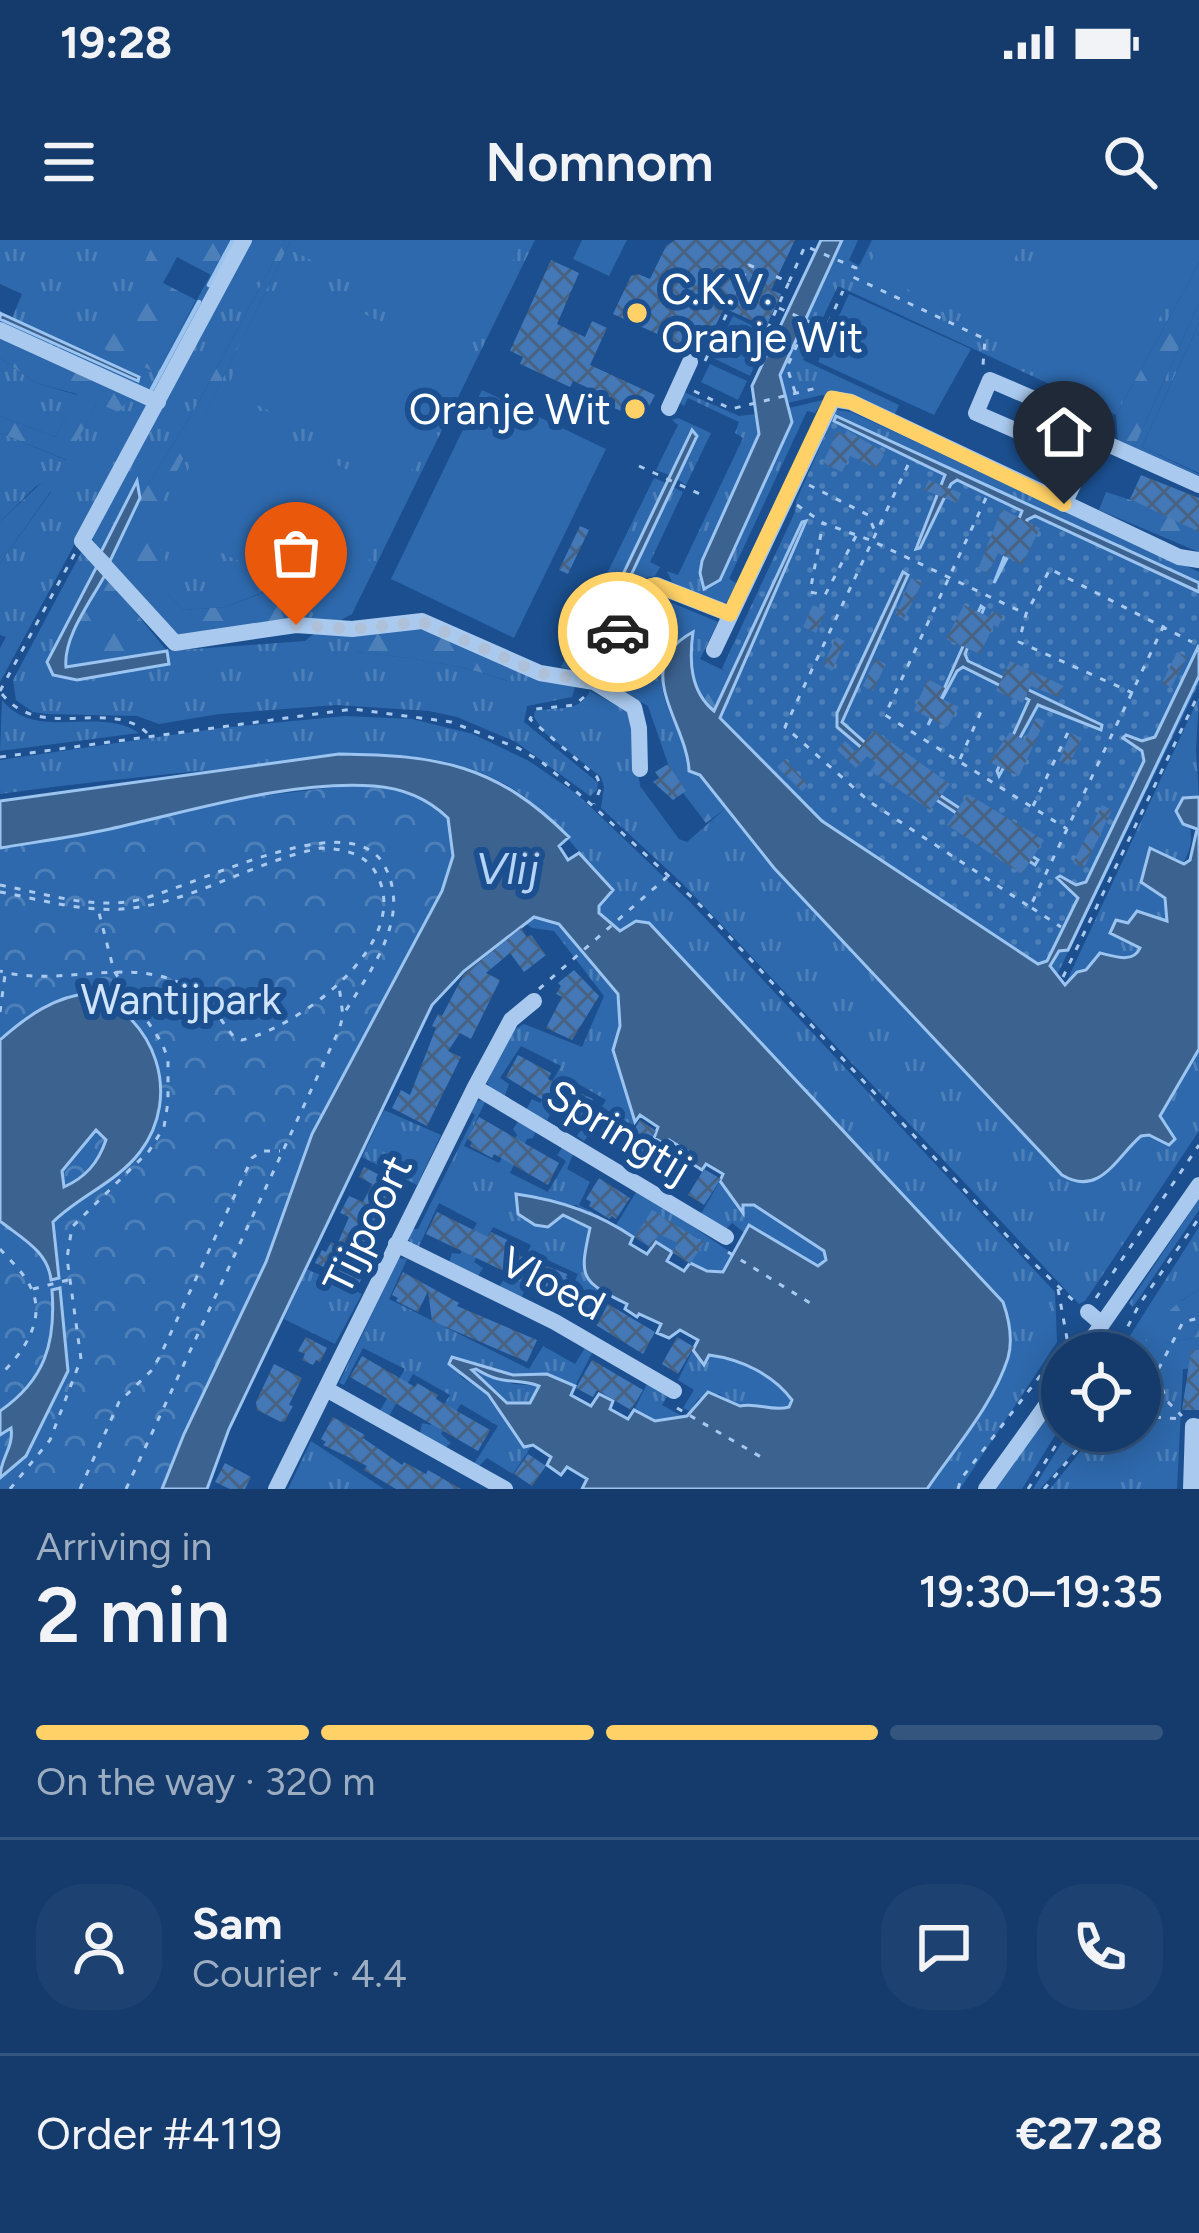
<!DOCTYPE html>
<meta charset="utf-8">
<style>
:root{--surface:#143b6b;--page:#1d4271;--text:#f1f3f6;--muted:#9dadc1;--line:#33557e;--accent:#ffd166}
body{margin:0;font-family:Figtree,sans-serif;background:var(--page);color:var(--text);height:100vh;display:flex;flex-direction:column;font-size:45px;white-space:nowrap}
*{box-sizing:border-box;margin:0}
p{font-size:39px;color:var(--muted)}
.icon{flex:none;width:66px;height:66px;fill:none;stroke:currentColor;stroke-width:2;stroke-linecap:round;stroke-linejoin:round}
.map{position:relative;height:1249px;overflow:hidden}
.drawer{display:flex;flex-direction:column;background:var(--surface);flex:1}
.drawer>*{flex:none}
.fabs{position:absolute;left:1041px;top:1092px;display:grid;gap:24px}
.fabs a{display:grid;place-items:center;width:120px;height:120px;border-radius:50%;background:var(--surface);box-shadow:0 6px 30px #0003,0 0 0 3px var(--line);font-size:60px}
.pin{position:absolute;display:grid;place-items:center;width:102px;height:102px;color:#fff;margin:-123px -51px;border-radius:50% 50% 50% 0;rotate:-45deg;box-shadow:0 0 12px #0007}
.pin .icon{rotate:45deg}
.courier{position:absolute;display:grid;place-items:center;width:120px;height:120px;margin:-60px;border:9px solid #ffd166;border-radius:50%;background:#fff;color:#222;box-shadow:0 3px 15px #0007}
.head em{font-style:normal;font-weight:600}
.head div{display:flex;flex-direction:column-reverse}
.head{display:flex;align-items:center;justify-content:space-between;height:204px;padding:0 36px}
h1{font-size:78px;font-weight:600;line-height:90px}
.bar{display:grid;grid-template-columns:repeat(4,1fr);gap:18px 12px;align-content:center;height:144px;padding:0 36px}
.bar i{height:15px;border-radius:9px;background:var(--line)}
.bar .active{background:var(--accent)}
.bar p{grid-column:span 4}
.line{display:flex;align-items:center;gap:30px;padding:0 36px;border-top:3px solid var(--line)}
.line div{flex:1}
.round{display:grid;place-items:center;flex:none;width:126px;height:126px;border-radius:48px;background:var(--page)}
.status{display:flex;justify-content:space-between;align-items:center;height:84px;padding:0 60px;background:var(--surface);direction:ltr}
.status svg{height:33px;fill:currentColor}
header{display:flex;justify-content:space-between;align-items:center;height:156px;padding:0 36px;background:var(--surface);font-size:54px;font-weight:600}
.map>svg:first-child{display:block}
</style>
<div class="status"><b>19:28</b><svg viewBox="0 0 49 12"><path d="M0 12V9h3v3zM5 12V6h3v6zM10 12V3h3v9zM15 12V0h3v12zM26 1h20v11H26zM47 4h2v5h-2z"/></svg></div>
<header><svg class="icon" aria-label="menu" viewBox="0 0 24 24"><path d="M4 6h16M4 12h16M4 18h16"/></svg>Nomnom<svg class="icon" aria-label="search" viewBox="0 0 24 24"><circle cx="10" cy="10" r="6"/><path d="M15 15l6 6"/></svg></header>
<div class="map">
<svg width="1199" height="1249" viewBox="0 0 1199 1249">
<defs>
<pattern id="grass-tufts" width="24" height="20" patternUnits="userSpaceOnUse" patternTransform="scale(3)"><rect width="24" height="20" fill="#2e69ad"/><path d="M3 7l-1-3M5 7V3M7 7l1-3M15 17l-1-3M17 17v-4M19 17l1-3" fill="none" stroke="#4d80b9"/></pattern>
<pattern id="forest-firs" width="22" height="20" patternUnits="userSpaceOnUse" patternTransform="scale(3)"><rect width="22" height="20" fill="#2e69ad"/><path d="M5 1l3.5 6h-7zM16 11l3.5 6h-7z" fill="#4d80b9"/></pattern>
<pattern id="park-crowns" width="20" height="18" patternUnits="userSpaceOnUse" patternTransform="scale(3)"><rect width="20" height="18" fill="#2e69ad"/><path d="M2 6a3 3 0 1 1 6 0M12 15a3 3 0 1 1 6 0" fill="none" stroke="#4d80b9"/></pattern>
<pattern id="garden-dots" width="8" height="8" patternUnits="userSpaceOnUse" patternTransform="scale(3)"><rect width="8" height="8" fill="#2e69ad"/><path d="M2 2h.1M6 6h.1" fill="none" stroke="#4d80b9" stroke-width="1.8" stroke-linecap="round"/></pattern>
<pattern id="building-cross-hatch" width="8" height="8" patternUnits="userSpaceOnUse" patternTransform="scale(3)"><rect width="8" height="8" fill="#4478b7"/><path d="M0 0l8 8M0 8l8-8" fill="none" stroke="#486282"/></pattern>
</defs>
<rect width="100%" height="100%" fill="#1b4f8f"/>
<path fill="url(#grass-tufts)" d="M0 0H155L157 132 230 0H238L159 149 152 153 0 85V79L10 83 22 54 0 44Z
M249 0H285L197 165 140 258 138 243 101 312 92 298Z
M291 0H535L352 374 339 381 285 382 264 352 225 367 184 370 167 353 144 297Z
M842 0H858L849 20 859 26 872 0H1199V23L1116 175 838 46 803 120 899 165 894 176 822 155 788 163 780 135Z
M1199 63V83L1142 207 1199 234V243L1133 210Z
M0 118 36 143 77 155 55 197 0 176Z
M684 152 739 176 756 174 759 194 702 321 701 342 792 182 789 168 823 160 815 173 807 171 729 339 738 344 730 360 721 365 672 342 667 331 678 335 743 198 735 193 739 182 688 158 684 166 680 163Z
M131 154 149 167 0 442V408L6 397 0 395V323L51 252 41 243 35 247 0 282V193L66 220 97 163Z
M837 170 851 172 1199 332V348L831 176Z
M678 178 711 193 686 245 677 239 697 196 689 192 669 235 656 230 678 185 672 180Z
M654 238 666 243 583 426 588 427 673 247 683 252 650 322 660 327 655 336 644 338 633 349 589 435 561 427Z
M83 309 97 326 48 422 169 423 167 411 305 401 316 392 366 390 356 412C409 418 458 423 507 441L516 427 575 447 572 457 527 466 524 482 591 537 598 543 597 550 590 556 516 502 457 477 429 471 337 465 219 474 159 484 137 476 46 474 33 472 16 460 13 440Z
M660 358 718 382 700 419 690 414 693 393C684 404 668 418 664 431 654 464 689 496 689 531L674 541 648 466 607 443 645 362Z
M590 451 631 473 640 546 679 599 687 602 726 568 774 628 1062 935 1097 940 1141 896 1149 895 1168 905 1174 900 1160 876 1199 809V891L1085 1061 1079 1064 684 645 601 568 604 547 601 537 545 493 534 477 535 471C556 467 580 473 590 451Z
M1199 457 1196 510 1199 557 1183 559C1199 613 1189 606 1169 652 1165 661 1168 671 1167 682L1137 715 1086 730 1065 745Z
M2 460C37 503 97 465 139 493L0 511Z
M345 476 412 479 473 494 529 521 577 554 690 662 1055 1052 1057 1102 960 1249H927L983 1165 771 815 649 683 636 681 620 691 599 673V666L612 649C576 613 550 567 501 542 414 496 312 521 220 529 146 536 73 544 0 554V520L220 488Z
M534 677 559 683 618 754 620 786 613 810 635 882 619 904 592 891 584 901 577 896 581 890 586 893 606 860 570 839 547 880 526 870 532 859 540 863 561 826 521 806 500 838 509 844 505 855 494 852 487 843 510 792 524 784 582 807 604 756 554 691 532 688 524 682Z
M486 860 464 906 499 923 517 895 513 889 519 880 537 888 533 898 527 899 510 933 548 952 566 921 557 915 564 905 574 912 567 929 590 942 579 965 609 981 607 985 576 965 518 973 535 985 547 987 563 975 590 988 587 1000 593 1047 606 1054 592 1077 564 1064 578 1034 541 1017 521 1058 499 1047 506 1036 517 1037 531 1005 493 987 474 1022 483 1028 478 1036 449 1023 452 1013 460 1014 477 983 439 963 418 1008 411 1005 409 999 412 989H418L475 875 471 872 477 861Z
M384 870 441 895 417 945 362 917Z
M720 941 741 969 743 965H754L824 1011 826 1020 818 1026 749 985 746 994 732 983 725 990 701 974Z
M638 949 733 1014 723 1032 707 1031 656 1003 652 1009 616 985Z
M1199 959V970L1133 1067 1129 1063Z
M1199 987V1049L1181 1061 1158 1110 1164 1103 1199 1097V1128L1183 1129 1177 1249H1050L1097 1191H1140V1113H1119Z
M399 1018 407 1019 389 1059 529 1129 543 1106 575 1124 585 1108 593 1111 575 1146 547 1134 513 1135 453 1117 461 1137 488 1154 524 1207 532 1205 513 1234 487 1218 479 1226 474 1224 498 1186 461 1164 441 1194 451 1203 444 1209 420 1194 422 1183 431 1185 450 1155 413 1134 389 1176 379 1172 405 1129 363 1108 344 1145 339 1143Z
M307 1029 362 1054 335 1104 284 1079Z
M693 1110 701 1117C731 1109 774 1136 792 1160L789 1168 740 1167 719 1154 698 1159 690 1171 683 1168 694 1150 678 1140Z
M476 1129 513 1144 539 1146 530 1163H507L470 1130Z
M647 1144 669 1154 662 1165 684 1177 655 1181 634 1170Z
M1062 1156V1184L1022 1249H993Z
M1069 1191H1093L1040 1249H1033Z
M311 1201 384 1249H288Z"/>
<path fill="url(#forest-firs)" d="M155 0H230L211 35 177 17 163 43 196 60 157 133 104 109Z
M285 0H291L145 296C169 313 169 325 167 353L184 370 225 367 265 352 280 368 285 382 166 402 110 321 140 258 197 165Z
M1199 23V63L1133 210 1118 202 1116 175Z
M0 94 131 154 119 172 97 163 67 220 0 193V176L55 197 77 154 36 143 0 118Z
M41 243 51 251 0 323V282Z
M1106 252 1199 282V312L1099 270Z
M105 335 167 411 66 427C62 398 92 361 105 335Z
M412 388 427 391 516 427 508 441C458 423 408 418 355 412L366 390Z
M690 414 731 434 714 471 696 447Z
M689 531 699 535 726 568 706 583 674 541Z
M1199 1049V1097L1164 1103 1153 1121H1145L1141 1115C1146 1086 1176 1064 1199 1049Z"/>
<path fill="url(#park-crowns)" d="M344 546C384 545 418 549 448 578L453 616 442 651 312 894 266 1022 184 1194 162 1249H0V608L110 589 230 560Z"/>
<path fill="url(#garden-dots)" d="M834 175 1199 340V443L1058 733 1037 723 822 581 719 478 736 438 722 429 724 424 795 272 796 261Z"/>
<path fill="#2e69ad" d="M298 0H523L474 100 293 11Z
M582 0H627L609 36 573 19Z
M881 0H1023L984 85 867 30Z
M1045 0H1196L1117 168 994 111Z
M282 34 464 122 408 238 226 150Z
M849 54 971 109 934 175 818 122Z
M733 76 769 94 761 112 724 94Z
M1199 83V233L1142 207Z
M721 100 758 118 750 136 713 118Z
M710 124 747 141 738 160 701 142Z
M482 150 606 209 514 398 391 339Z
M218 168 400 255 344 372 162 284Z"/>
<path fill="#3c6290" stroke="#9cc4f0" stroke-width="3" fill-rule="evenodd" d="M821 0H842L780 135 792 182 720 340 704 349 700 333 702 321 759 194 752 146Z
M0 73 139 137 138 141 0 79Z
M836 176 1199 343V352L1035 276 1027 280 994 343 1022 271 957 240 951 244 920 308 916 309 945 235 834 181Z
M692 190 697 196 587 428 582 420Z
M137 241 140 258 110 321 101 312Z
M806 281 720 478 822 581 1038 724 1047 721 1078 658 1057 638 1060 636 1076 645 1086 642 1144 521 1142 511 1123 498 1126 495 1142 501 1155 497 1199 405V436L1068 710 1059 711 1050 726 1065 745 1077 732 1086 730 1100 713C1114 716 1133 724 1140 708L1110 693 1116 680 1128 683 1137 671 1167 681 1165 658 1141 642 1150 608 1184 624 1190 620 1197 589 1183 584 1176 571 1183 558 1199 557V809L1160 876 1175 899 1169 905 1149 895 1141 896C1117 916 1100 958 1062 935L774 628 700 535 689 531C688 484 628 427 693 392 689 421 690 451 714 471L802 282Z
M97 326 105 335C91 361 63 397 66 427L167 411 169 424 77 440 53 435 47 422Z
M903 332 908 335 842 482 879 515 1038 620 1035 625 876 520 837 487V473Z
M981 366 984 368 965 414 968 421 1102 485 1101 490 1038 465 999 536 997 531 1029 460 963 427 957 431 928 485Z
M339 514C438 515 496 524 569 597L559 606 568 620 579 613 613 650 599 666V673L620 691 636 681 649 683 1003 1062C1009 1079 1013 1100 1008 1118 993 1165 954 1209 927 1249H582L587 1239 567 1227 561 1235 547 1225 551 1217 533 1205 524 1207 488 1154 449 1124 452 1117 513 1135 547 1134 575 1146 571 1155 591 1166 599 1154 613 1161 610 1169 628 1179 634 1170 655 1181 687 1176 708 1152 740 1166C757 1162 772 1172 789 1167L792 1160C773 1134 740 1119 709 1115L704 1125 693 1110 698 1100 680 1090 669 1098 657 1093 661 1084 639 1074 637 1077 625 1069 627 1064C580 1041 579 1038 590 988L563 975 548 987 535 985 518 974 516 954C559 960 598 973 633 997L630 1004 647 1014 656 1002 672 1012 667 1021 684 1031 690 1023 707 1031 723 1032 749 985 818 1026 826 1020 824 1011 754 965H743V973L720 941 723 934 706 924 702 930 683 918 687 911 669 900 663 903 654 898 658 887 640 875 635 882 613 810 620 786 618 754 559 684 534 677 464 731 432 765 229 1189 207 1249H162L184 1194 266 1022 312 894 442 651 453 616 448 578C427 558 403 548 374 546 289 540 192 571 110 589 73 597 36 602 0 608V561ZM476 1129C505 1147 515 1137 539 1146L530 1163H507L472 1130Z
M91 753C155 777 183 855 140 912 116 943 79 956 53 982L59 1038 51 1040C48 1011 21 998 0 981V800C27 776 55 756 91 753ZM96 890 106 900C98 923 86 937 64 947L62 931Z
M60 1048 68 1131 26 1216 0 1238C0 1218 14 1208 11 1188L0 1195V1171C45 1140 56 1103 52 1050Z"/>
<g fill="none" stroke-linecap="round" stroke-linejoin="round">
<path stroke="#9cc4f0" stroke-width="4.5" d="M209 45 233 0
M152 149 199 62"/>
</g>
<path fill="url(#building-cross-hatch)" d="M675 0H795L771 50 781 54 766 87 724 68 702 114 613 74 631 36 638 34 650 39 666 6Z
M551 20 579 33 557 84 585 97 592 81 607 88 590 125 655 155 642 181 612 167 615 160 573 141 570 147 520 124 523 117 510 111Z
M847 190 885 213 877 228 850 216 842 232 823 223 837 192 845 195Z
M1141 235 1199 258V292L1130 259Z
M929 240 961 253 957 263 924 250Z
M1002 269 1040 288 1022 325 998 313 988 333 978 329Z
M580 286 589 290 568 334 559 330Z
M911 338 922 343 904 379 895 375Z
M813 365 826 370 816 393 803 387Z
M964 365 989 377 992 371 1003 376 998 387 994 385 980 414 946 399Z
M836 397 845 401 832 431 823 426Z
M1177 412 1187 417 1171 448 1162 443Z
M875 419 886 424 873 451 863 446Z
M1010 421 1064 446 1058 457 1031 446 1023 463 996 451Z
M928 439 945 448 940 458 959 467 947 487 914 470Z
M1036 477 1045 481 1019 536 989 522 1010 492 1025 500Z
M874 490 950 544 930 570 870 531 876 523 867 516 856 528 837 510 845 501 856 512Z
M1071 493 1082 498 1069 525 1059 521Z
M785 519 808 545 802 551 777 527Z
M668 524 686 551 673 560 653 542 659 538 655 532Z
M968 554 1044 600 1022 634 947 585Z
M1102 565 1112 570 1084 628 1073 623Z
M521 688 527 697 531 695 546 715 524 732 510 713 486 733 500 740 471 799 460 793 448 811 461 817 427 886 392 868 401 850 410 855 436 788 432 786 438 774 442 776 464 734Z
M574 730 599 756 572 800 546 788 562 757 556 754 561 746 558 743Z
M518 815 551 833 548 839 593 859 591 863 596 866 585 888 552 870 554 867 506 837Z
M479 877 559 923 548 945 494 914 492 918 470 906 472 902 467 899Z
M640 880 656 891 651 899 684 920 671 940 622 909Z
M364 927 401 946 392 965 384 961 366 997 373 1001 359 1028 365 1031 359 1044 315 1023 322 1010 326 1012 331 1002 337 1005 349 977 340 973 349 956 363 962 372 944 359 937Z
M704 929 721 939 704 965 688 955Z
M599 938 630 958 616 979 612 976 609 979 589 966 591 962 586 959Z
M652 970 704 1003 690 1024 672 1012 678 1003 659 994 651 1007 635 997Z
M437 972 488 997 491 992 518 1005 520 1016 567 1034 566 1038 571 1040 560 1063 527 1047 529 1043 426 994Z
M403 1032 459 1063 457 1066 537 1100 527 1122 432 1081 428 1051 418 1072 396 1061 398 1058 392 1055Z
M603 1061 655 1092 643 1114 591 1082Z
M306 1097 327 1108 320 1122 316 1120 313 1125 302 1120 305 1114 298 1111Z
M677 1097 694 1107 678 1134 662 1124Z
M1191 1110H1199V1170H1182Z
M362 1116 415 1147 417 1143 438 1155 436 1159 490 1190 478 1211 350 1137Z
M592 1120 643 1150 631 1170 597 1150 593 1157 576 1148Z
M274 1124 302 1138 289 1165 293 1166 285 1181 281 1182 257 1170 256 1162Z
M333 1177 365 1195 363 1198 402 1225 404 1222 426 1234 428 1230 461 1249H396L364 1230 367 1226 323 1205 326 1202 321 1199Z
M528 1214 546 1226 532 1246 514 1234Z
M225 1223 251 1237 245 1249H230L215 1242Z"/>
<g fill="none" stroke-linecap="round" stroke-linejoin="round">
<path stroke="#a9c9ee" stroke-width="3" stroke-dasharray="6 9" stroke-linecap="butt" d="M789 42 805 6 856 28 853 37 985 99 983 125
M779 68 825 89
M816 110 843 51
M705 121 749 25 789 42 767 90
M694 151 731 169 817 148 821 151
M795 152 787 127 808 81
M908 225 785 487 870 562 1030 667 1164 385
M639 226 700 254
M809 245 868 275 874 289
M986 258 885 475 1067 589
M797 265 823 283
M856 296 825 355 810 352 823 283 870 300 1026 374
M0 451 75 313
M1133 453 1019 402 1026 374 1050 329 1192 402
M2 454C41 503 110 457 147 493
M584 457 575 465 536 469 530 479 597 537 601 547 594 564
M0 517 353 469 451 482 518 508 543 523 593 566 700 665 1021 1011 1078 1065
M960 519 983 467
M1033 566 1071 486
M0 645C41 653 85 667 127 662 183 655 348 560 384 625 413 677 370 731 343 775
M0 652C39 659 82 672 122 669 191 664 253 621 321 608 344 609 366 613 377 635 413 703 299 787 242 800L234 797C224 785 216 770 204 759 146 707 67 750 0 731
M1032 668 1061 687
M1063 737 1199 453
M539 749 667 637
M0 772 5 735
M0 1009C10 1020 25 1034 31 1048 47 1080 22 1114 0 1135
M728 1012 810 1063
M33 1049 68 1040
M1058 1049 1068 1104
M1096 1058 1199 905
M1114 1113 1139 1065 1199 978
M1053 1130 1062 1116
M1157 1134 1167 1161 1182 1176
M1140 1153 1157 1132 1183 1082 1199 1078
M677 1168 761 1217
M1140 1176 1182 1179
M10 1249 50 1200 81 1119 67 1018 72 987 149 911 164 887 168 862V819L162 803 114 731 98 669
M80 1249 119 1162 152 1130 161 1114 252 918 262 911H280
M126 1249 339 790 343 776 339 746
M958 1249 961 1239 1060 1110 1067 1107
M1028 1249 1065 1191
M1044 1249 1093 1191"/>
<path stroke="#a9c9ee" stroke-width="16" d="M244 0 82 301 175 403 296 385 352 389 422 381 540 433 594 442 634 467 639 488 640 529
M0 90 158 162
M669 168 690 122
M1094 198 1199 245
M1064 264 1100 187 990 140 976 173 1084 220
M714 410 833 159 851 162 1179 317 1199 320
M594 442 637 351 656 345 730 374
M475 847 726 997
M396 1004 555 1082 674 1151
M1088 1072 1102 1084
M1082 1113 1199 945
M326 1149 505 1249
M276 1249 475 847 511 780 534 761
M986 1249 1062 1143
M1191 1249 1193 1186 1199 1187"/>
</g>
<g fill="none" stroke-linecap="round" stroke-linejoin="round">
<path stroke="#afc1d8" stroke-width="12" stroke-dasharray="0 21.6" d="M296 385 352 389 422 382 540 433 594 442 618 392"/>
<path stroke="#ffd166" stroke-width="15" d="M618 392C627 373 632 346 656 345L730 374 832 158 851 162 1064 264"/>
</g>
<g fill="#ffd166" stroke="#1b4f8f" stroke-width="4.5">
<circle cx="637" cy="73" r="12"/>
<circle cx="635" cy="169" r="12"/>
</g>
<g text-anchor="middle" stroke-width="12" stroke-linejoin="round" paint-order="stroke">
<g font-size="42" fill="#fff" stroke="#1b4f8f" text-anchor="start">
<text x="661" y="64">C.K.V.<tspan x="661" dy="48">Oranje Wit</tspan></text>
<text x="611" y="184" text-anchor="end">Oranje Wit</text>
</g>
<g font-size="42" fill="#cfe3fa" stroke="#1b4f8f">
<text x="181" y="774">Wantijpark</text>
</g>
<g font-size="42" fill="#fff" stroke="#1b4f8f">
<text transform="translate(619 891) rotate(31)" y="15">Springtij</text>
<text transform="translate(367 984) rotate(-64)" y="15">Tijpoort</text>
<text transform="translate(553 1043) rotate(27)" y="15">Vloed</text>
</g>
<g font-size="45" font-style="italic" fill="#b5d3f5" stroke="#1b4f8f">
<text x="507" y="644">Vlij</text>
</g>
</g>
</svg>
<div class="fabs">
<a><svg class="icon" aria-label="locate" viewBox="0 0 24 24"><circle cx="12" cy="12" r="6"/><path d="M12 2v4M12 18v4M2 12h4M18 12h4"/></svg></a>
</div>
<div class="pin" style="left:296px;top:385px;background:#ea580c"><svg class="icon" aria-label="bag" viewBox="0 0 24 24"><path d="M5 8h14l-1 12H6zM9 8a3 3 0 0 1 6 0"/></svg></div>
<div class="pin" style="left:1064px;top:264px;background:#1f2937"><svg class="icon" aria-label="home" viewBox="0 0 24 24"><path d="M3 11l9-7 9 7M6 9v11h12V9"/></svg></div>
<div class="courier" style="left:618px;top:392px"><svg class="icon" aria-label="car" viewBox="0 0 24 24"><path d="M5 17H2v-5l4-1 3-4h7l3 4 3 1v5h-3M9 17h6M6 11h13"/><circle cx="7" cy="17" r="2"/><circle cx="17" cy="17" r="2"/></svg></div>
</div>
<section class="drawer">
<div class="head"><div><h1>2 min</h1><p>Arriving in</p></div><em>19:30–19:35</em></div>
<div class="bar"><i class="active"></i><i class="active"></i><i class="active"></i><i></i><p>On the way · 320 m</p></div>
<div class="line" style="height:216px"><a class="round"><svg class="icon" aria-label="person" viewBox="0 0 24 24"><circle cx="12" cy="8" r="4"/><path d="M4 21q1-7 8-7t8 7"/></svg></a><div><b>Sam</b><p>Courier · 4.4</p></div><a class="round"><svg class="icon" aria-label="chat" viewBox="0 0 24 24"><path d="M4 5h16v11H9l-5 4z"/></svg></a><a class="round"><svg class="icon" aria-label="phone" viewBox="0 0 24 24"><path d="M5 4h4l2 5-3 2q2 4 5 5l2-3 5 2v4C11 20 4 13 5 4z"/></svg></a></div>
<div class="line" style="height:156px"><div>Order #4119</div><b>€27.28</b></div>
</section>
